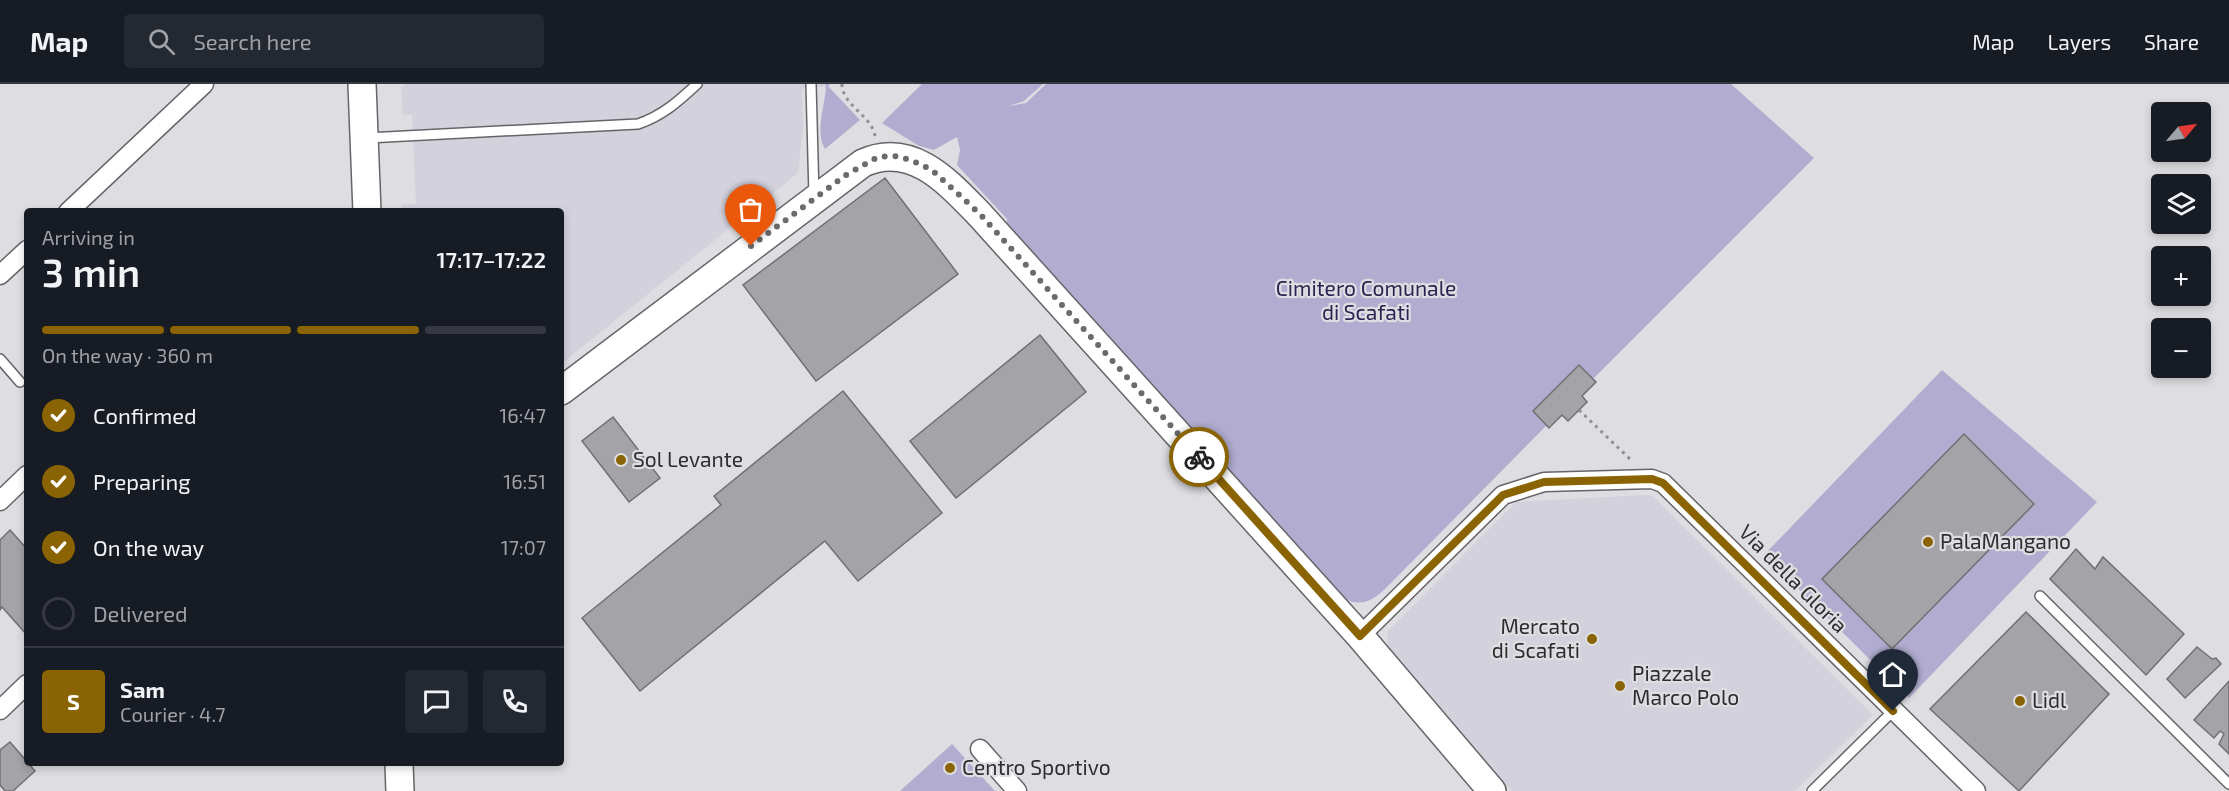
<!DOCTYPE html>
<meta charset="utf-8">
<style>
:root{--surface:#171b24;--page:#242831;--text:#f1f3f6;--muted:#9ea1a6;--line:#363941;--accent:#8a6302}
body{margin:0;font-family:"Exo 2",sans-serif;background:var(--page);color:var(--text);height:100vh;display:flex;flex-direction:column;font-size:22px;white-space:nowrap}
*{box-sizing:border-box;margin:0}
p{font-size:20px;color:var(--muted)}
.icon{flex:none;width:33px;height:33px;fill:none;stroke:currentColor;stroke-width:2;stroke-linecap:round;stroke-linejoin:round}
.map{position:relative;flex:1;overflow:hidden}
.details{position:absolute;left:24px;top:124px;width:540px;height:558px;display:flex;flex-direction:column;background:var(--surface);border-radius:6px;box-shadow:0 3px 9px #0003}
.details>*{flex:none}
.needle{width:39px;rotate:61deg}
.buttons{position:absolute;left:2151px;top:18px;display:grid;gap:12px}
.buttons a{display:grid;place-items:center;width:60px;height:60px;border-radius:6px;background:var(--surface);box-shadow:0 3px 9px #0003;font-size:30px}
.pin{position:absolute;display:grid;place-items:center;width:51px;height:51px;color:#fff;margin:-62px -26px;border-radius:50% 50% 50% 0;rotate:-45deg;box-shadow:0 0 6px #0007}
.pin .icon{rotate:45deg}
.courier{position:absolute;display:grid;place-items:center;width:60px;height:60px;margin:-30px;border:4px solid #8a6302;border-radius:50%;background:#fff;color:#222;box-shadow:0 2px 8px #0007}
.headline em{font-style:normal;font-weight:600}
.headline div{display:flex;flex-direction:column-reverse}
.headline{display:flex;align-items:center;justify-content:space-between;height:102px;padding:0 18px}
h1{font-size:39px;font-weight:600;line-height:45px}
.bar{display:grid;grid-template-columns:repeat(4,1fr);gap:9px 6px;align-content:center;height:72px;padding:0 18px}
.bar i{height:8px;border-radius:4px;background:var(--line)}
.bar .active{background:var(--accent)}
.bar p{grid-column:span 4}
.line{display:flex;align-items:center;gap:15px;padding:0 18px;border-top:2px solid var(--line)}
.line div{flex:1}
.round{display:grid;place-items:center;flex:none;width:63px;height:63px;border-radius:6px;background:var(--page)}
ol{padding:0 18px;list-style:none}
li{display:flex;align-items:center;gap:18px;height:66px}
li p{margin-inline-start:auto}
li .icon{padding:6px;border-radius:50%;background:var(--accent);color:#fff;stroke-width:4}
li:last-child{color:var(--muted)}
li i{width:33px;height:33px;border:3px solid var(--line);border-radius:50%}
header{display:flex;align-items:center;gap:36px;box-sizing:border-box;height:84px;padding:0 30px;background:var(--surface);border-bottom:2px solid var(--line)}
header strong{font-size:28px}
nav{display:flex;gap:33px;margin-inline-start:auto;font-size:21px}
.search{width:420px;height:54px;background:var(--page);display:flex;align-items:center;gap:15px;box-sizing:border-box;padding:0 21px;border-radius:6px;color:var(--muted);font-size:22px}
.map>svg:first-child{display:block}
</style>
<header>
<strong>Map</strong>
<div class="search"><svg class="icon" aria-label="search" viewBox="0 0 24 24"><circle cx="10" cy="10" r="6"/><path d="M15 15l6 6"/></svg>Search here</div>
<nav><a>Map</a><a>Layers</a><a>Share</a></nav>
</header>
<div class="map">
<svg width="2229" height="707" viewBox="0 0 2229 707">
<rect width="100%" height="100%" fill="#dedee2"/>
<path fill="#d2d1dc" d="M404 0H830L828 2 802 5 803 44 798 89 561 280V128L403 127 402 121 416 120 412 31H403L401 3 404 2Z
M1644 411 1653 412 1660 419 1873 631 1795 707H1512L1388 563 1387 548 1516 418Z"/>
<path fill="#b2add0" d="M826 0H830L828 2 860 36 825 65C814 47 826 20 826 0Z
M922 0H1043L1024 17 1009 22 1026 19 1046 0H1731L1814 74 1593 295 1596 298 1582 312 1587 318 1568 337 1562 331 1549 344 1546 342 1385 505C1371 518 1360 523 1343 514L1007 139V135L957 81 960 66 957 53 934 66 919 62 882 39Z
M1942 286 2097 418 1909 614 1764 471Z
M952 660 995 707H900Z"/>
<path fill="#a4a4a8" stroke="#706f73" stroke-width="1.5" d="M885 94 958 190 816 297 743 201Z
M1040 251 1086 308 956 414 910 357Z
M1579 281 1596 298 1582 312 1587 318 1568 337 1562 331 1549 344 1533 327Z
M843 307 942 429 858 497 825 457 640 607 582 534 721 421 714 412Z
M613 333 660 394 629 418 582 357Z
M1964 350 2034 420 1892 565 1822 495Z
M10 446 27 465V551L2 523 0 526V456Z
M2076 465 2095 485 2103 473 2184 550 2146 591 2050 495Z
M2026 528 2109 610 2019 707 1930 625Z
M2197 563 2212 575 2216 574 2221 580 2185 614 2167 595Z
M2229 597V670L2219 660 2224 650 2220 647 2214 654 2194 636Z
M10 658 35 687 13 707H5L0 701V666Z"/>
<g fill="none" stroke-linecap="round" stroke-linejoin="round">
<defs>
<path id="lane" d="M811 0 814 112
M367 54 638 40C662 32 679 17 697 0
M0 275 20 298
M2040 512 2229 700
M1812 707 1893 627"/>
<path id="street" d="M68 128 204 0
M0 191 27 166
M0 417 27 391
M1360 552 1503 411 1544 398 1652 395 1663 399 1976 707
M0 626 27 600
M980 665 1017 707"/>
<path id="secondary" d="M362 0 367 128
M561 307 863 79C912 57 948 98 980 131L1360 552 1492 707
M399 680 400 707"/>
</defs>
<use href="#lane" stroke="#656569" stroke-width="12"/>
<use href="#street" stroke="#656569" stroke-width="21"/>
<use href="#secondary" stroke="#656569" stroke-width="30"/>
<path stroke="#908f92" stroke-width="3" stroke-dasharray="3 4.5" stroke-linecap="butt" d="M842 0C842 21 872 32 875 52
M1579 326 1633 378"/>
<use href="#lane" stroke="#fff" stroke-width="9"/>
<use href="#street" stroke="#fff" stroke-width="18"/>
<use href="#secondary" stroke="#fff" stroke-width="27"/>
</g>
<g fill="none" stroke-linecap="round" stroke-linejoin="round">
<path stroke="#6b6a6d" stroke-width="6" stroke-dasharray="0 10.8" d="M751 162 846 91 878 73 894 72 911 76 932 86 980 130 1199 373"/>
<path stroke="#8a6302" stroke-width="8" d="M1199 373 1360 552 1503 411 1544 398 1652 395 1663 399 1893 627"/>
</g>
<g fill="#8a6302" stroke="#dedee2" stroke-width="2">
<circle cx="621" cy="376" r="6"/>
<circle cx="1928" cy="458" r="6"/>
<circle cx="1592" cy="555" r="6"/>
<circle cx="1620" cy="602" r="6"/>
<circle cx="2020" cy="617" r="6"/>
<circle cx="950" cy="684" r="6"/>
</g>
<g text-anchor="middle" stroke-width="4.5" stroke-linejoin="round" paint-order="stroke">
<g font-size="21" fill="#2d2251" stroke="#dedee2">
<text x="1366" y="212">Cimitero Comunale<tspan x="1366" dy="24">di Scafati</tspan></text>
</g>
<g font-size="21" fill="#2d2c2e" stroke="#dedee2" text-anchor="start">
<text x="633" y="383">Sol Levante</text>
<text x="1940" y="465">PalaMangano</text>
<text x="1580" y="550" text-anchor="end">Mercato<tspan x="1580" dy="24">di Scafati</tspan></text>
<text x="1632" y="597">Piazzale<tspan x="1632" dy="24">Marco Polo</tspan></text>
<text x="2032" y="624">Lidl</text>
<text x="962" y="691">Centro Sportivo</text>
</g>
<g font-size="21" fill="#2d2c2e" stroke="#dedee2">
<text transform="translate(1793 495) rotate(45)" y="7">Via della Gloria</text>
</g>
</g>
</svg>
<div class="buttons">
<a><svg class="needle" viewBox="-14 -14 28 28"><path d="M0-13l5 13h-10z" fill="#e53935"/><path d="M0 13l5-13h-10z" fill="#9ea1a6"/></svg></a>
<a><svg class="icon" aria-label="layers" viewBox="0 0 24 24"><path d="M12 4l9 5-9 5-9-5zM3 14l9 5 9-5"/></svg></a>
<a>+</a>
<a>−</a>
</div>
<div class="pin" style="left:751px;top:162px;background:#ea580c"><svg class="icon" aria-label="bag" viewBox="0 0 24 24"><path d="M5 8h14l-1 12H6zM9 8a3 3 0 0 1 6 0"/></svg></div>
<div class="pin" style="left:1893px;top:627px;background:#1f2937"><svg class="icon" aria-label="home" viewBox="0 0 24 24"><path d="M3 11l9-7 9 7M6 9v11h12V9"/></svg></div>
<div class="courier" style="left:1199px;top:373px"><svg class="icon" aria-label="bike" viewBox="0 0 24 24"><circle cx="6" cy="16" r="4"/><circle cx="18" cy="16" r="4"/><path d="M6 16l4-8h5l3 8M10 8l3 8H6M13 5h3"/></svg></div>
<section class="details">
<div class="headline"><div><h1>3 min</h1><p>Arriving in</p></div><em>17:17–17:22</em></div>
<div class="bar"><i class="active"></i><i class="active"></i><i class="active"></i><i></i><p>On the way · 360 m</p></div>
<ol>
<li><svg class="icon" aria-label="check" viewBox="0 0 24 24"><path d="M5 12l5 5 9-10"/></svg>Confirmed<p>16:47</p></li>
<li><svg class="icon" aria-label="check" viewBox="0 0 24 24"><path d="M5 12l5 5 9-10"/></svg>Preparing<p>16:51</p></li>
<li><svg class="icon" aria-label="check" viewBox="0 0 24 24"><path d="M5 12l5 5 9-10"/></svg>On the way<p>17:07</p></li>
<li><i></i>Delivered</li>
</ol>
<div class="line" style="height:108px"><b class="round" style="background:var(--accent);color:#fff">S</b><div><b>Sam</b><p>Courier · 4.7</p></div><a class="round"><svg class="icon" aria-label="chat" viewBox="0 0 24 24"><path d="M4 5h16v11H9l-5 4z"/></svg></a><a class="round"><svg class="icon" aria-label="phone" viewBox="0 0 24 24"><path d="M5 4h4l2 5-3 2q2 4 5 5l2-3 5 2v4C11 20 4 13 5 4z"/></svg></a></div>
</section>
</div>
